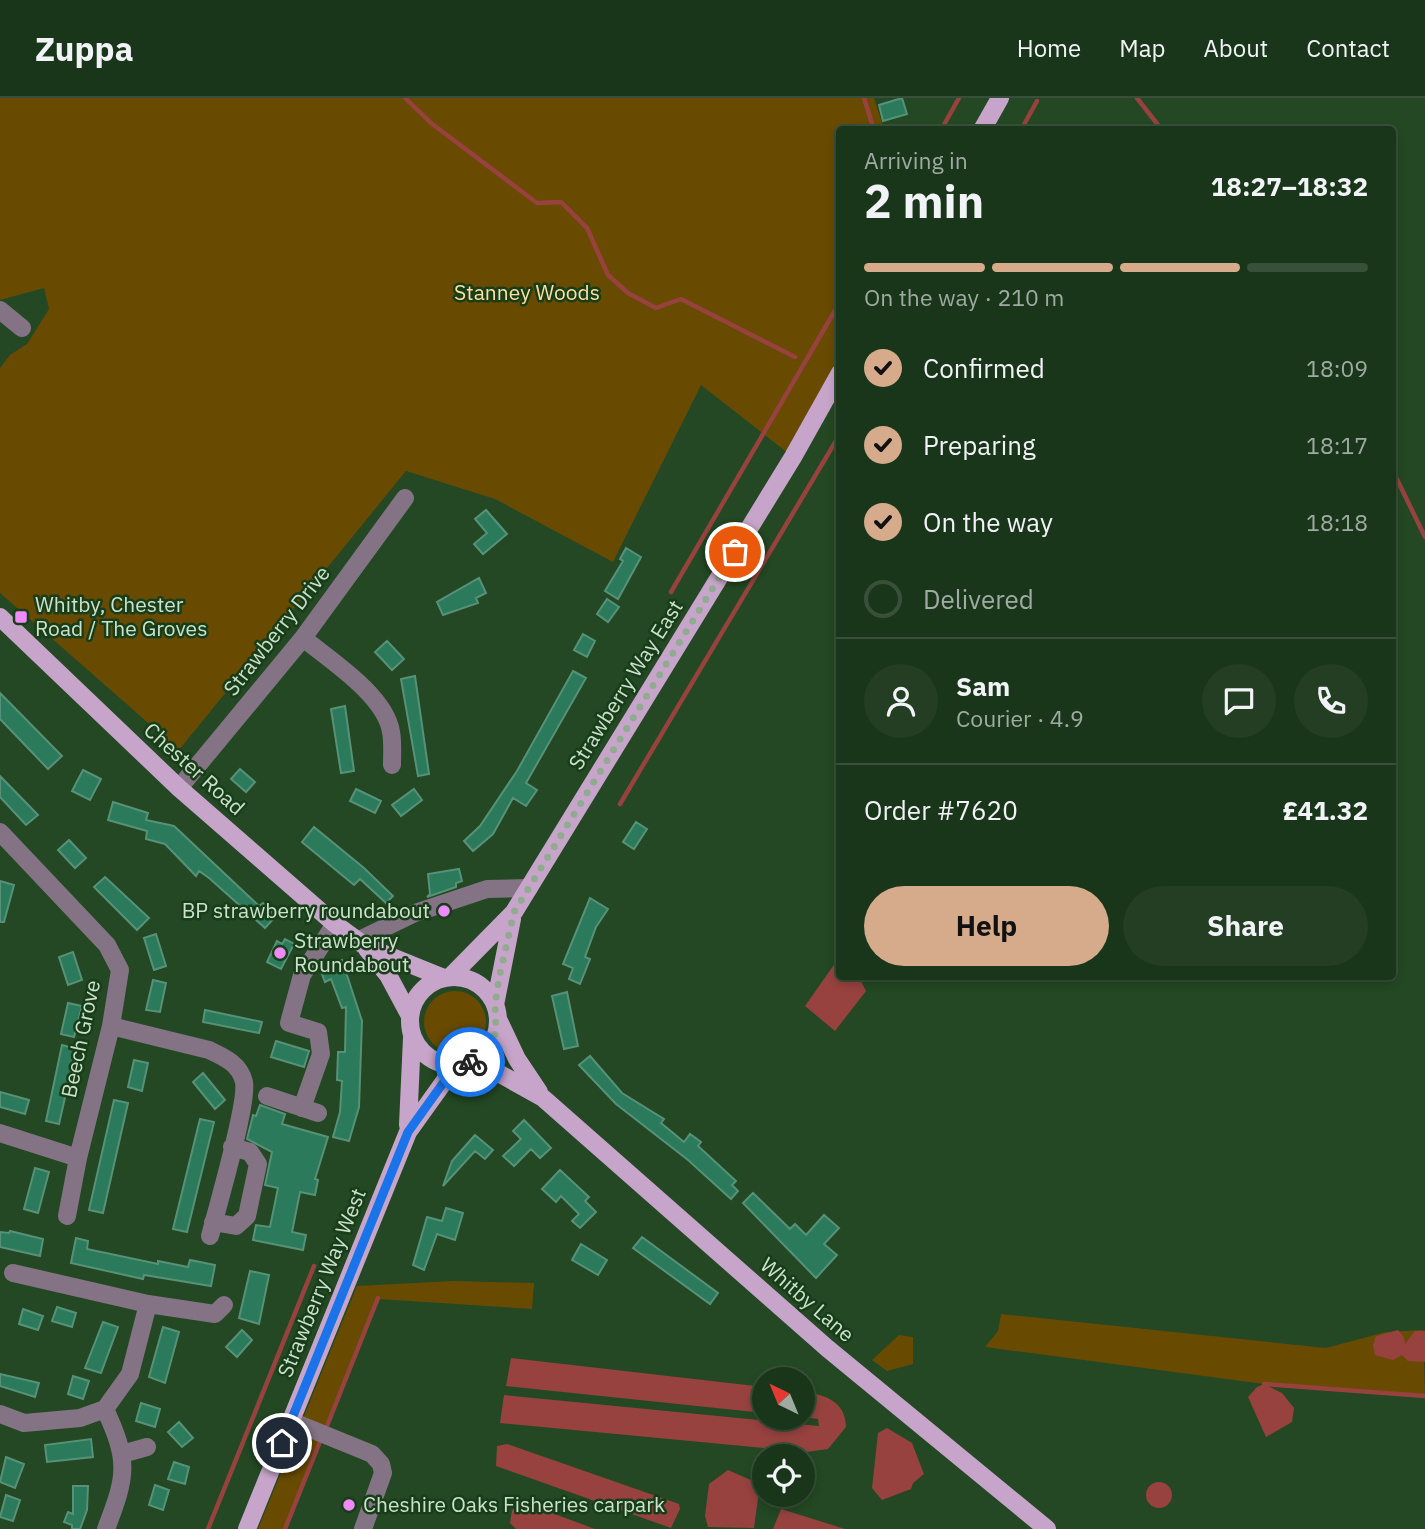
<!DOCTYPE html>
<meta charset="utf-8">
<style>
:root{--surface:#1a361a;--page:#233e23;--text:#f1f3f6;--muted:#9faba2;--line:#385039;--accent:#d6ab8b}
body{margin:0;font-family:"IBM Plex Sans",sans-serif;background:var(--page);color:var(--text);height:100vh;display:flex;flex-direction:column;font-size:26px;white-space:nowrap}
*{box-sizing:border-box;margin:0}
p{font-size:23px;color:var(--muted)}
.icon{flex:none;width:38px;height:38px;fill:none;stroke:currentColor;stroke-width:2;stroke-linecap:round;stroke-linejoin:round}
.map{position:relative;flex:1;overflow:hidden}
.drawer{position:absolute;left:836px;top:28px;width:560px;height:854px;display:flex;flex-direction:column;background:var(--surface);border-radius:7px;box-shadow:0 4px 10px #0003,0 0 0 2px var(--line)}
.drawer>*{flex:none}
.needle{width:46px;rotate:317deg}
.controls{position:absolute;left:752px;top:1269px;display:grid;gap:14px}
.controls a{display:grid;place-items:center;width:63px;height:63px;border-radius:50%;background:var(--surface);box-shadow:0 4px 10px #0003,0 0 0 2px var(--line);font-size:35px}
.pin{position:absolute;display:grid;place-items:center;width:60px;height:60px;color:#fff;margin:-30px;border:4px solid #fff;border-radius:50%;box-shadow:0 2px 7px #0007}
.courier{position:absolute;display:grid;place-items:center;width:70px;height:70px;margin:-35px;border:5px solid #1a73e8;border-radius:50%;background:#fff;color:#222;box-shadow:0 2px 9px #0007}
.headline em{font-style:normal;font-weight:700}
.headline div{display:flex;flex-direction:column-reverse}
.headline{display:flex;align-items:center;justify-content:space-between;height:119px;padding:0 28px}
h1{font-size:46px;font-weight:700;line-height:52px}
.bar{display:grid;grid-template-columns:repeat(4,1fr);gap:10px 7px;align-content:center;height:84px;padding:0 28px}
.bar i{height:9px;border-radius:5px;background:var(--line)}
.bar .active{background:var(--accent)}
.bar p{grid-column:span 4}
.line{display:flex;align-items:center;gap:18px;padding:0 28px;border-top:2px solid var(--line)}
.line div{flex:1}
.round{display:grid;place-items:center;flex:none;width:74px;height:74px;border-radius:37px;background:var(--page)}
ol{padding:0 28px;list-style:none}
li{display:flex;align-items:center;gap:21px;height:77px}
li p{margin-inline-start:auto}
li .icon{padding:7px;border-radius:50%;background:var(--accent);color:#111;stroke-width:4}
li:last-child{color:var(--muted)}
li i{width:38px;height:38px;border:4px solid var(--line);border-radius:50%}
.primary-button{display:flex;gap:14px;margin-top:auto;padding:14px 28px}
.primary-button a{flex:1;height:80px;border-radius:42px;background:var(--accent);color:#111;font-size:28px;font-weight:700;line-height:80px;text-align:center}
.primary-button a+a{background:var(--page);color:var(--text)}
header{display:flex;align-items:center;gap:42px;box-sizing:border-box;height:98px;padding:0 35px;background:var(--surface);border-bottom:2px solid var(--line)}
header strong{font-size:33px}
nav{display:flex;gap:38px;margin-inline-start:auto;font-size:24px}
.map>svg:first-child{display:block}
</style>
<header>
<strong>Zuppa</strong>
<nav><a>Home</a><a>Map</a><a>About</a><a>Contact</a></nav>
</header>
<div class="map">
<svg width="1425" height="1431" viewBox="0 0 1425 1431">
<rect width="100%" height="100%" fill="#234823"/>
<path fill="#684b00" d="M0 0H874L884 31 840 32V275L793 359 701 287 613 464 495 401 406 373 179 652 0 495V270L10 257 27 246 49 211 44 190 0 202Z
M424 924a31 31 0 1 1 62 0a31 31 0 1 1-62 0Z
M453 1183 534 1185 532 1211 378 1201 285 1431H258L357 1188Z
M1001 1216 1326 1250 1386 1234 1423 1232 1425 1298 1264 1286 985 1249 998 1233Z
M899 1237 913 1239V1266L887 1273 872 1262Z"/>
<path fill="#97423f" d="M836 864 840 866V878L859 879 866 893 835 933 805 908Z
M1398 1232 1404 1239 1405 1246 1415 1233H1425V1264L1408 1263 1402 1257 1393 1262 1375 1257 1373 1247 1376 1238Z
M511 1260 765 1289V1315L506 1288Z
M1264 1286 1282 1295 1294 1310 1292 1324 1266 1339 1248 1299 1257 1289Z
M803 1294C825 1296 846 1304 846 1329L828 1351 806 1354 500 1325 504 1297 819 1328 818 1321 803 1319Z
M887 1330 912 1345 924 1376 913 1385 911 1391 882 1402 872 1390 878 1335Z
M507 1346 679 1406 680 1411 671 1430 496 1368 497 1348Z
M728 1372 760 1386 754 1430 708 1429 705 1418 709 1386Z
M1146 1397a13 13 0 1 1 26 0a13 13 0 1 1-26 0Z
M525 1405 595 1431H516L510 1425 512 1412Z
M781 1411 845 1431H773Z"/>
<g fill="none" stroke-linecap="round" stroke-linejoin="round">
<path stroke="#97423f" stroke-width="4.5" d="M405 0 431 25 537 105 561 104 587 130 608 177 628 195 656 210 681 201 795 259
M864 0 874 32
M1137 0 1162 32
M941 32 959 0
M1021 32 1037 3
M1393 373 1425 439
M671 494 840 204
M620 706 840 336
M1264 1286 1425 1298
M325 1333 378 1200
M208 1431 314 1168
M285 1431 321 1341"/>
</g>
<path fill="#2a7a5b" stroke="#579177" stroke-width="2" d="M902 0 907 16 883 23 879 7Z
M486 412 507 436 483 456 474 446 487 435 475 421Z
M626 450 641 459 618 501 605 493 623 463 620 461Z
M479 480 486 495 476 500 478 505 443 517 437 504Z
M607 501 619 509 608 524 597 516Z
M583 536 595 543 587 559 574 552Z
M387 543 404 561 392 572 375 554Z
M573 573 586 580 526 685 537 692 526 708 513 700 493 736 473 753 464 743 480 728 517 673Z
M415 578 429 676 418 678 401 581Z
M0 595 62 658 48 671 0 621Z
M345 608 354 673 341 675 331 611Z
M240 671 255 684 246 694 231 681Z
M83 672 101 681 90 702 72 693Z
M0 678 38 717 26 727 0 699Z
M356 691 381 703 375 715 350 703Z
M414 691 422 702 401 718 392 707Z
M113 704 148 715 146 722 174 728 259 808 263 805 276 818 265 830 209 780 199 773 196 778 165 746 146 741 147 733 108 722Z
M636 724 647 731 634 751 623 744Z
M314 729 364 770 393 798 386 805 360 781 354 787 302 744Z
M69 742 86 760 75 770 58 752Z
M459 771 462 783 456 785V789L427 799 430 796 428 776Z
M105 779 149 820 137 832 94 789Z
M0 783 14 787 4 824H0Z
M590 800 608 811 596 829 585 859 590 861 580 886 569 881 573 870 563 866Z
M156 836 166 868 154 872 144 840Z
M285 841 294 846 281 871 267 864 277 843 282 846Z
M73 854 82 882 68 887 59 859Z
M342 862 362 923 359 1009 349 1043 333 1039 340 1014 342 983 337 982 338 954H345L346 909 342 910 331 881 325 884 320 871Z
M153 882 166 885 160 914 146 912Z
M567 894 578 948 564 951 552 898Z
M68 905 82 908 74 939 61 936Z
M205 912 262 924 259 935 203 924Z
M276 943 309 953 304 969 271 959Z
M62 947 76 951 59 1026 46 1023Z
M590 958 622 995 664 1021 661 1025 684 1044 690 1036 701 1044 698 1048 736 1083 732 1087 738 1093 731 1101 688 1062 616 1006 579 967Z
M134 962 148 965 142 993 128 989Z
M203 975 225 1002 215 1011 193 984Z
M0 994 29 1002 25 1016 0 1009Z
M114 1002 128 1005 103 1115 89 1112Z
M260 1007 285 1016 282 1026 328 1039 315 1081 318 1082 315 1097 300 1094 292 1134 306 1137 303 1152 253 1142 256 1127 270 1129 278 1090 265 1087 272 1054 247 1041 253 1017 256 1018Z
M200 1021 214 1024 187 1134 173 1131Z
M524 1022 551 1050 540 1060 531 1051 514 1068 503 1058 521 1041 513 1033Z
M475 1037 493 1052 485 1061 475 1053 443 1088 452 1063Z
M35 1070 49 1074 38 1115 24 1111Z
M560 1072 589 1099 585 1103 596 1114 580 1130 572 1123 579 1116 561 1098 556 1104 542 1091Z
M753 1095 790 1131 795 1126 806 1137 824 1117 839 1130 824 1146 837 1157 816 1180 743 1105Z
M446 1110 463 1115 455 1142 437 1136 424 1172 413 1167 427 1119 442 1123Z
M10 1133 43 1141 40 1158 0 1149V1134L9 1135Z
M642 1139 718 1195 710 1206 633 1150Z
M76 1140 88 1143 87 1151 158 1166V1163L188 1169 190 1162 215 1167 211 1188 144 1177 143 1181 71 1165Z
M581 1146 607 1162 598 1177 572 1162Z
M250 1173 269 1177 259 1226 239 1220Z
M57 1209 76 1215 72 1229 52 1223Z
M23 1211 43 1218 38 1232 19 1226Z
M103 1224 118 1229 101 1275 85 1270Z
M163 1229 179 1234 165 1285 149 1279Z
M242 1232 252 1242 237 1259 226 1249Z
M0 1276 39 1285 35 1299 0 1288Z
M73 1278 89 1283 83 1301 68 1296Z
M141 1305 160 1311 155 1329 136 1323Z
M179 1324 193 1340 182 1349 168 1334Z
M91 1341 93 1359 47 1364 45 1347Z
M6 1359 24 1366 15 1390 0 1384Z
M174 1364 189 1369 185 1386 168 1381Z
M155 1387 169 1392 163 1412 149 1407Z
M73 1388H88L87 1412 80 1431H72V1427L64 1424 68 1414 73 1416Z
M6 1397 20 1402 13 1423 0 1419Z"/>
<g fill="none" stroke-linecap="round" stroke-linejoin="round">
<path stroke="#837384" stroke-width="18" d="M0 212 22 230
M303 540C330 562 386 598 391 634 393 644 392 656 392 667
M179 690 303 540 405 400
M0 734 107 847 120 872 111 928 78 1060 67 1118
M357 843 415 815 487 791 529 790
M111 928 209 952C224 959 240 966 244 984 248 1006 217 1110 210 1138
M267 998 318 1015
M302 1010 321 956 318 934 289 925 302 877 335 826
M0 1035 78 1060
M213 1124 236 1128 247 1118 258 1066 250 1054 232 1049
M13 1175 148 1206
M105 1311C129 1363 127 1377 106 1431
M0 1316 24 1325 80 1320 105 1311 130 1276 148 1206 215 1216 224 1207
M291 1323 372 1356 381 1366 383 1375 363 1431
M122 1356 147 1349"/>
<path stroke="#c7a5ca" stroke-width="18" d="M982 32 1000 0
M0 519 179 690 335 826 365 848 444 880
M367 851 388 877 410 918
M450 879 514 814 793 359 840 275
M410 923a44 44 0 1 1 88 0a44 44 0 1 1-88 0Z
M495 907 512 821
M498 921 517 961 539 994
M467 965 502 977 543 1000 827 1250 1047 1431
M408 1027 412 940
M247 1431 408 1034 456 967"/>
</g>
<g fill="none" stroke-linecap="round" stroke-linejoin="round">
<path stroke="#91ab90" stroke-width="7" stroke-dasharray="0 12.6" d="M470 964 490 947 496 934 495 907 499 880 514 814 735 454"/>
<path stroke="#1a73e8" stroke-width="9" d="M282 1345 408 1034 456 967 470 964"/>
</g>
<g fill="#ee8bf8" stroke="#183d19" stroke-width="2.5">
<rect x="14" y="512" width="14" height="14" rx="3.5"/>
<circle cx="444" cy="813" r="7"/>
<circle cx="280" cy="855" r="7"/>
<circle cx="349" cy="1407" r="7"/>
</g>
<g text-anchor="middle" stroke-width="5" stroke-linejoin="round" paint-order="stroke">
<g font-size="21" fill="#ffdfa0" stroke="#183d19">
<text x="527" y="202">Stanney Woods</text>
</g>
<g font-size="21" fill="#cce1cb" stroke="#183d19" text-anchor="start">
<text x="35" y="514">Whitby, Chester<tspan x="35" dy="24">Road / The Groves</tspan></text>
<text x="430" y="820" text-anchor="end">BP strawberry roundabout</text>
<text x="294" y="850">Strawberry<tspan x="294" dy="24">Roundabout</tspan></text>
<text x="363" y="1414">Cheshire Oaks Fisheries carpark</text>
</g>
<g font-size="21" fill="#cce1cb" stroke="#183d19">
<text transform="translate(277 533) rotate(-52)" y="7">Strawberry Drive</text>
<text transform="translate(626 587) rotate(-58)" y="7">Strawberry Way East</text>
<text transform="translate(194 671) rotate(42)" y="7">Chester Road</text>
<text transform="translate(81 941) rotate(-78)" y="7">Beech Grove</text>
<text transform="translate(322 1185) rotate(-68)" y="7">Strawberry Way West</text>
<text transform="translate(807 1202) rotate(41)" y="7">Whitby Lane</text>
</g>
</g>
</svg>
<div class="controls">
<a><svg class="needle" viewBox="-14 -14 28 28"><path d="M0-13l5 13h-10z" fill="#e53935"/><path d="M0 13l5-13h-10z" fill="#9faba2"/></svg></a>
<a><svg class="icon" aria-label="locate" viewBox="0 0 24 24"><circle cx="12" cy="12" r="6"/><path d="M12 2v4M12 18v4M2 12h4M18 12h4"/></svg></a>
</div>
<div class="pin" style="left:735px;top:454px;background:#ea580c"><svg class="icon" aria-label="bag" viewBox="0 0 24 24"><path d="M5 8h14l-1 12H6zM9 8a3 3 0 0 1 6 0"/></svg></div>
<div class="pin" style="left:282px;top:1345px;background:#1f2937"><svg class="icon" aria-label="home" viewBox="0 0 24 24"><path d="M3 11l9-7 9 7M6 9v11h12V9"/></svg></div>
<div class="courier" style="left:470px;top:964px"><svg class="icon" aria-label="bike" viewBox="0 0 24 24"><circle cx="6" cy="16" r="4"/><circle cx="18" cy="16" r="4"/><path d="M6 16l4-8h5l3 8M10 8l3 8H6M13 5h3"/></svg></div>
<section class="drawer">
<div class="headline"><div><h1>2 min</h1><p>Arriving in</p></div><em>18:27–18:32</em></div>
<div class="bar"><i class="active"></i><i class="active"></i><i class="active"></i><i></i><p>On the way · 210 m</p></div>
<ol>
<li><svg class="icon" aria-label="check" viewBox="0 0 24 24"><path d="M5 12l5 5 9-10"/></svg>Confirmed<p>18:09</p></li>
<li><svg class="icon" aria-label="check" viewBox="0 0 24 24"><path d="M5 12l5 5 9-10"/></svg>Preparing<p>18:17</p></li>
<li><svg class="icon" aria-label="check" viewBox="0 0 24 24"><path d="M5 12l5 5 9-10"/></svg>On the way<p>18:18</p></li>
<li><i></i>Delivered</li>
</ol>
<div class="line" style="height:126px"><a class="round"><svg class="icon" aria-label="person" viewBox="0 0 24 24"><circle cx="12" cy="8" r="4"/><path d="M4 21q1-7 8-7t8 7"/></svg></a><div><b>Sam</b><p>Courier · 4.9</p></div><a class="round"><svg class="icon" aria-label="chat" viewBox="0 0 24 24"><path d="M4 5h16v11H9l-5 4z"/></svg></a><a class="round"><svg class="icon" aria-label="phone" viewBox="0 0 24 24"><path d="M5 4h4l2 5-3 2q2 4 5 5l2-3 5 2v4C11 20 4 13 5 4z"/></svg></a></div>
<div class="line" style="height:91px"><div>Order #7620</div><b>£41.32</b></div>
<div class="primary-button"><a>Help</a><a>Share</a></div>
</section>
</div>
